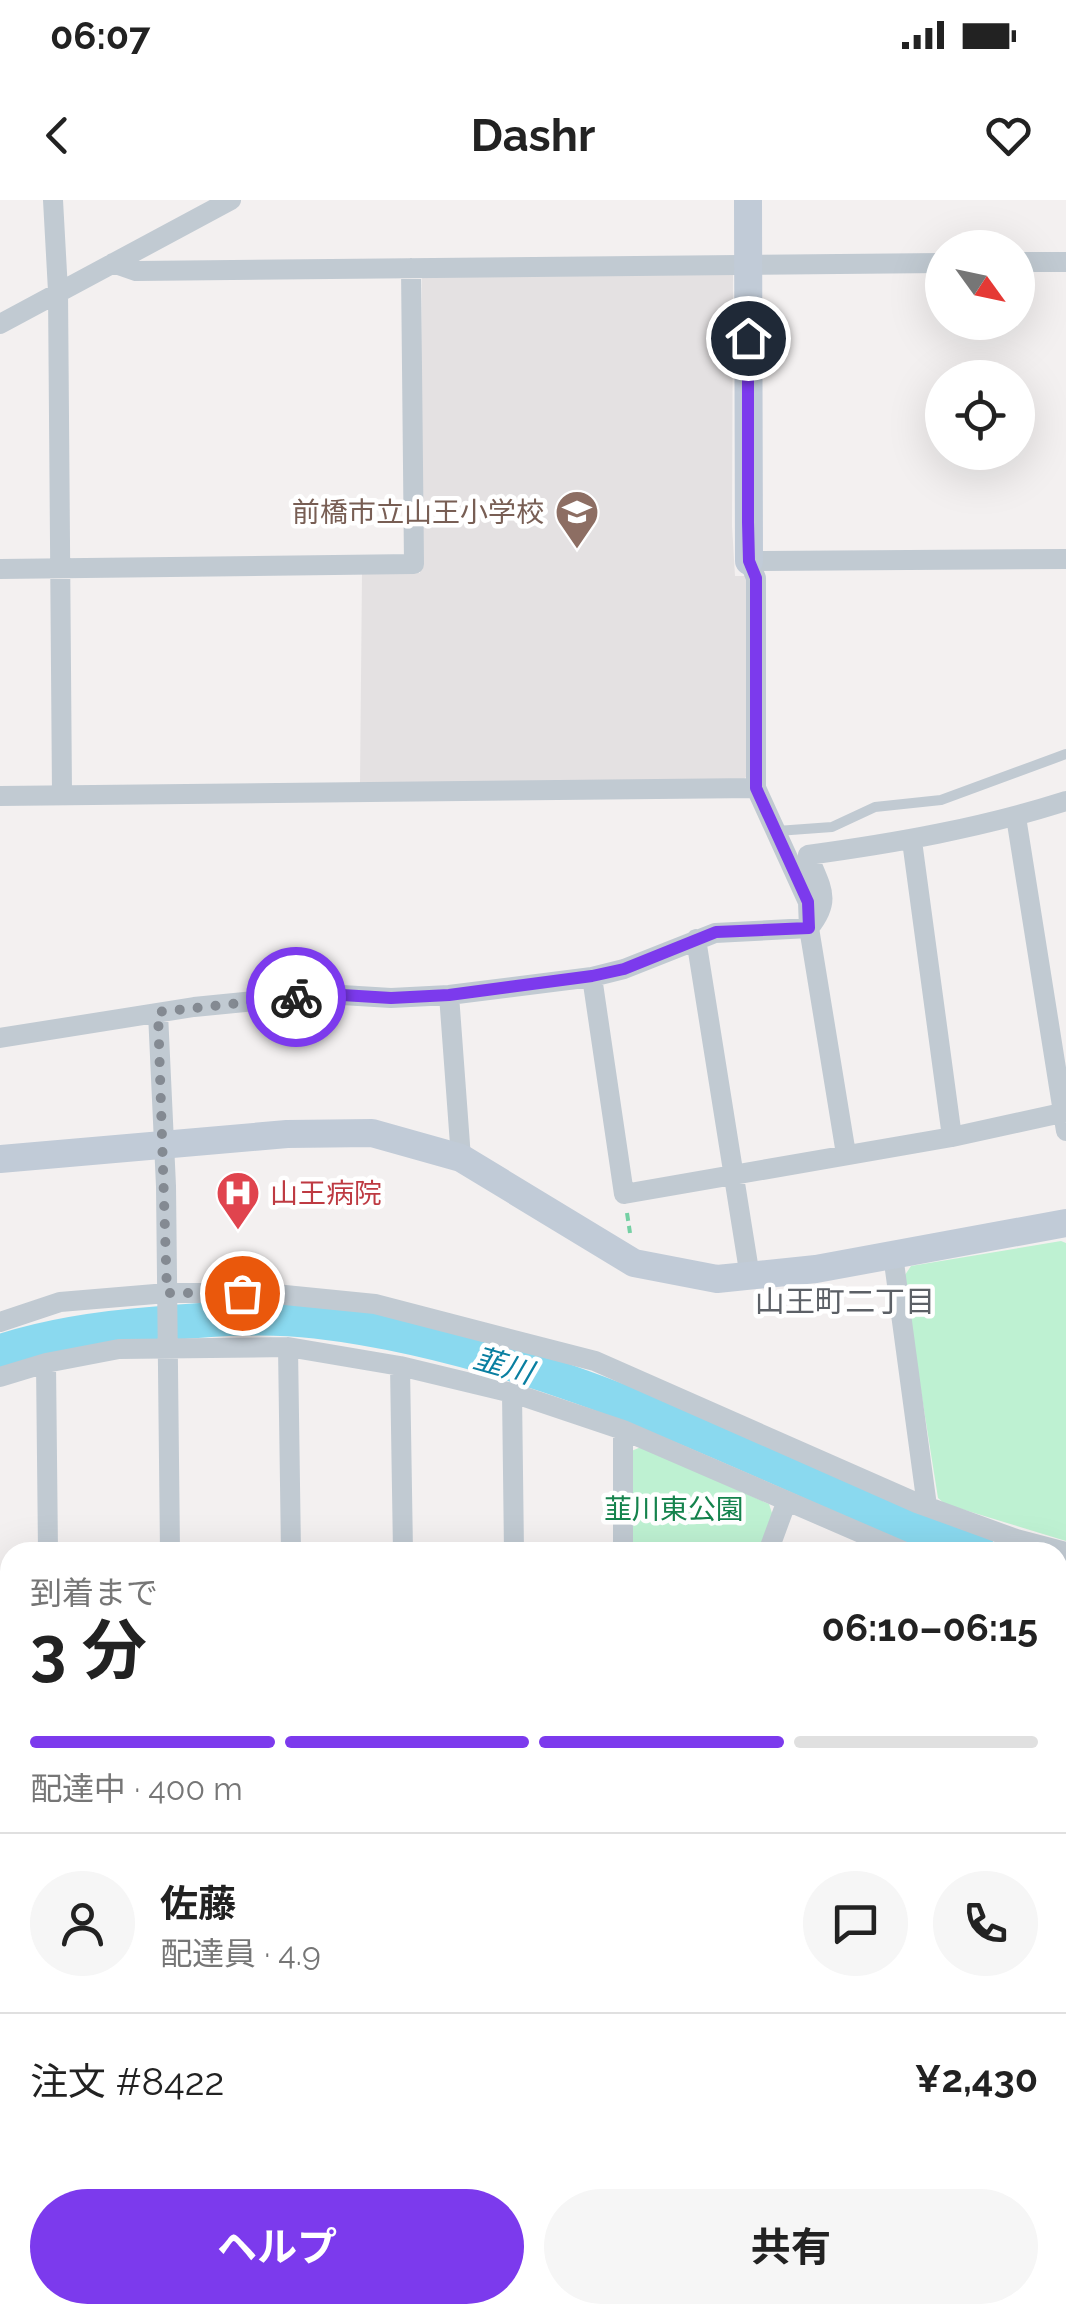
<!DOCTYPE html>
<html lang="ja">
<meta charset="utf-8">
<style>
:root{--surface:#fff;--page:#f6f6f6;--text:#222;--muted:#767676;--line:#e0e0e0;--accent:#7c3aed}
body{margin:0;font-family:Raleway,"Noto Sans JP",sans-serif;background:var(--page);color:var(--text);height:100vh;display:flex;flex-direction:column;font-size:38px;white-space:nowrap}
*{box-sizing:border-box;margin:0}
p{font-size:32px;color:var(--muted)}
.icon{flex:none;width:55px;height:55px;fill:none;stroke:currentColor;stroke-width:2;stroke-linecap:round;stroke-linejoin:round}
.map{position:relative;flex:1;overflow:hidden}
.details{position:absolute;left:0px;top:1342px;width:1068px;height:782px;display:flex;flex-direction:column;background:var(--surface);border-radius:30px 30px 0 0;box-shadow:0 10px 40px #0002}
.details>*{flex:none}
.needle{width:65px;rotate:123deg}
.tools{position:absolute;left:925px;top:30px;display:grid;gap:20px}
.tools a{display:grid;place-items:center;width:110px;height:110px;border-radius:50%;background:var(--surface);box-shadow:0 10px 40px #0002;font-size:50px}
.pin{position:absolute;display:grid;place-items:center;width:85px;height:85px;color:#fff;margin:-42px;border:5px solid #fff;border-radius:50%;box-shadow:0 2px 10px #0007}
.courier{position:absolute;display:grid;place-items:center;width:100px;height:100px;margin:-50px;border:8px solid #7c3aed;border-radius:50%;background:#fff;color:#222;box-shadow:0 2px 12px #0007}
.summary em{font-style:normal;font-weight:700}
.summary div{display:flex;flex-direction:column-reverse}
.summary{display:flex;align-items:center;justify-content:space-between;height:170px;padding:0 30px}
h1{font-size:65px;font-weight:700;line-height:75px}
.bar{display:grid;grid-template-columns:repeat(4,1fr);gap:15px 10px;align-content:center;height:120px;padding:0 30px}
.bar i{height:12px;border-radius:8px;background:var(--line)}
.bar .active{background:var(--accent)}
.bar p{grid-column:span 4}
.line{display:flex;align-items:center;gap:25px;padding:0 30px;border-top:2px solid var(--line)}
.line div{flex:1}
.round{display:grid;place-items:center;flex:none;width:105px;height:105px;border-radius:52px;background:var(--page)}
.action{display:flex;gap:20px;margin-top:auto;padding:20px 30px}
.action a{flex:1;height:115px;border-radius:60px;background:var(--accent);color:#fff;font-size:40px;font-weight:700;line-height:115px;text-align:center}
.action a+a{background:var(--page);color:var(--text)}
.status{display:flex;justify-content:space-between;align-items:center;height:70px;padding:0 50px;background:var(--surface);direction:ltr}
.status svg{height:28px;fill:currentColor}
header{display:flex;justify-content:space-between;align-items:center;height:130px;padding:0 30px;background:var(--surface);font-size:45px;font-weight:700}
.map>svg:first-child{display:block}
</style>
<div class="status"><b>06:07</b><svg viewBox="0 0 49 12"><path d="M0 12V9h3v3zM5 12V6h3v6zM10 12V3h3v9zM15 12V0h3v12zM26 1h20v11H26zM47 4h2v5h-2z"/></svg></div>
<header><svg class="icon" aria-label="back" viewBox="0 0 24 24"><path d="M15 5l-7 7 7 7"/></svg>Dashr<svg class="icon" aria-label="heart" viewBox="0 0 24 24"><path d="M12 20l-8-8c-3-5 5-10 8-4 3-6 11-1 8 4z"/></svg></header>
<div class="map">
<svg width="1066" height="2124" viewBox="0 0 1066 2124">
<rect width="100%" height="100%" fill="#f3f0f0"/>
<path fill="#fdf8ea" d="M1058 1689H1066V1825L1058 1826Z"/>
<path fill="#e4e1e2" d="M733 72 732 326 735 376H746L748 575 743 580 360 584 362 373H420L422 74Z"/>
<path fill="#bef1d2" d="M1061 1041 1066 1043V1341L945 1304 938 1298 903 1078 911 1066Z
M641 1247 769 1304 773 1316 759 1352H630L629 1252Z"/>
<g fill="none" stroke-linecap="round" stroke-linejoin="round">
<path stroke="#8ad9ef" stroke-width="35" d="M0 1152C51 1135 103 1128 156 1124 209 1119 263 1115 316 1121 538 1147 742 1254 944 1341L979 1352
M1058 1378 1066 1380"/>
<path stroke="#75d0a4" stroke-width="4" stroke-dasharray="8 5" stroke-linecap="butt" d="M627 1013 630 1033"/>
<path stroke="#c1cad2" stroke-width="10" d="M777 631 832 627 875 607 941 600 1066 554
M0 1878 10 1876"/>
<path stroke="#c1cad2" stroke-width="20" d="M53 0 58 91 62 594
M1018 62H1066
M113 63 136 71 942 63
M0 124 231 0
M0 369 414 364 411 68
M0 596 756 588
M1016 617 1066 931
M912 641 952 937
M696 739 750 1077
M592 777 624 994 952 937 1066 912
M449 795 461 958
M158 813 166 986 170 1352
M0 838 194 807 326 794 391 798 449 795 592 777 624 769 715 733 809 728C833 699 820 687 808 655 896 643 981 628 1066 601
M846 954 809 728 808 702 756 588V378L749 361 1066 359
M893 1055 927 1306
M0 1122 60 1102 167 1093H265L375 1104 595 1161 917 1303 1016 1339 1066 1352
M288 1147 291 1352
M46 1163 48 1352
M400 1166 403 1352
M0 1177 46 1163 119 1149 288 1147 400 1166 516 1194 623 1230 905 1352
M512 1193 514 1352
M623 1230V1352
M768 1352 786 1303
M1058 1405 1066 1407
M0 1540 10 1539
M1058 1542H1066
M8 1680 10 1702
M1058 1833 1066 1831
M1058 2001H1066
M0 2056 10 2054
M1058 2076 1066 2077
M178 2115 192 2124
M330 2115H340
M610 2124 671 2115"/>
<path stroke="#c1cbd7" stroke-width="28" d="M748 0 749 361
M0 959 287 934 372 933 461 958 634 1063 717 1079 816 1069 1066 1023
M1058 1663H1066
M0 1680 10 1679"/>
</g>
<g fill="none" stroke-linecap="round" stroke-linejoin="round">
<path stroke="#848a92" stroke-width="10" stroke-dasharray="0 18" d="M242 1093H167L158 812 296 797"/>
<path stroke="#7c3aed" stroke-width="12" d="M296 797 326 794 391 798 449 795 592 776 624 769 716 732 809 728 808 702 756 588V378L749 361 748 322V138"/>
</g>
<defs>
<symbol id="school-pin" viewBox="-11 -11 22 30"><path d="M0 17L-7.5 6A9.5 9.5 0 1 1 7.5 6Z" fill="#8d6e63" stroke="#fff"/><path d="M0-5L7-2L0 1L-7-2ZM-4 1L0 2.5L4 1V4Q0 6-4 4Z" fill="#fff"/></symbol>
<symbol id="hospital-pin" viewBox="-11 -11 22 30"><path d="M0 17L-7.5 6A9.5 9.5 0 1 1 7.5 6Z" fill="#e0444e" stroke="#fff"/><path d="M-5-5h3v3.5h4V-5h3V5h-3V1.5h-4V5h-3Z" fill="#fff"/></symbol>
</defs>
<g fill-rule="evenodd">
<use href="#school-pin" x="552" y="287" width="50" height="68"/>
<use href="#hospital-pin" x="213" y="968" width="50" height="68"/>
</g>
<g text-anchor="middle" stroke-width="9" stroke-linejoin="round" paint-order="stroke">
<g font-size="28" fill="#785e54" stroke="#fff" text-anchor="end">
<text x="544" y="322">前橋市立山王小学校</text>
</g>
<g font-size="28" fill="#be3a42" stroke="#fff" text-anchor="start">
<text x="270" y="1003">山王病院</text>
</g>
<g font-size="28" fill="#15834d" stroke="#fff">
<text x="674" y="1319">韮川東公園</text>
</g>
<g font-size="30" fill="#5c6066" stroke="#fff">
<text x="845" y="1112">山王町二丁目</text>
</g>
<g font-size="30" font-style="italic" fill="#097fa1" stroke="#fff">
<text transform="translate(503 1166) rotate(16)" y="10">韮川</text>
</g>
</g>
</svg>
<div class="tools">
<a><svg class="needle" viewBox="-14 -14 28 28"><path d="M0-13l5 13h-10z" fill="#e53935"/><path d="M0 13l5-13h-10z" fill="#767676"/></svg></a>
<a><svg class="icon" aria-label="locate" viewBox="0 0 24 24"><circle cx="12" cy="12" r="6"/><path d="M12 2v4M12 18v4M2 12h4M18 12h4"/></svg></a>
</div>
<div class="pin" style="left:242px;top:1093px;background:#ea580c"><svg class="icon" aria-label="bag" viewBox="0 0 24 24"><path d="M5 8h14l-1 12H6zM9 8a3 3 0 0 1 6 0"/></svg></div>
<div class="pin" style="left:748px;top:138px;background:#1f2937"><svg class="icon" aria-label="home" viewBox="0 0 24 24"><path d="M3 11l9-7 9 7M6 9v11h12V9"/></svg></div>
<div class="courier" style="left:296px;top:797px"><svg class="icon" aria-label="bike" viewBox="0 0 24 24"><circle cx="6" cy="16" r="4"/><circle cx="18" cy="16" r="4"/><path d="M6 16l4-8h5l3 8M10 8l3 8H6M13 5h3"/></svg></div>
<section class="details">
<div class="summary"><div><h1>3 分</h1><p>到着まで</p></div><em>06:10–06:15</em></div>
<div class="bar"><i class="active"></i><i class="active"></i><i class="active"></i><i></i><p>配達中 · 400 m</p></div>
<div class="line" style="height:180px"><a class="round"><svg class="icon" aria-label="person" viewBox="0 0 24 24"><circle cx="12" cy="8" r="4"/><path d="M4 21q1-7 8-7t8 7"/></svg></a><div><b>佐藤</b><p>配達員 · 4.9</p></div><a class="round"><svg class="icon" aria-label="chat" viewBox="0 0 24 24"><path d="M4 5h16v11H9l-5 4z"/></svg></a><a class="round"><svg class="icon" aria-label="phone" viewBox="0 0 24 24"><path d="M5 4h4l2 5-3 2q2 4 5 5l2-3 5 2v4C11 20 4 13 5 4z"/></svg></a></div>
<div class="line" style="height:130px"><div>注文 #8422</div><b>¥2,430</b></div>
<div class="action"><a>ヘルプ</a><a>共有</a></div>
</section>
</div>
